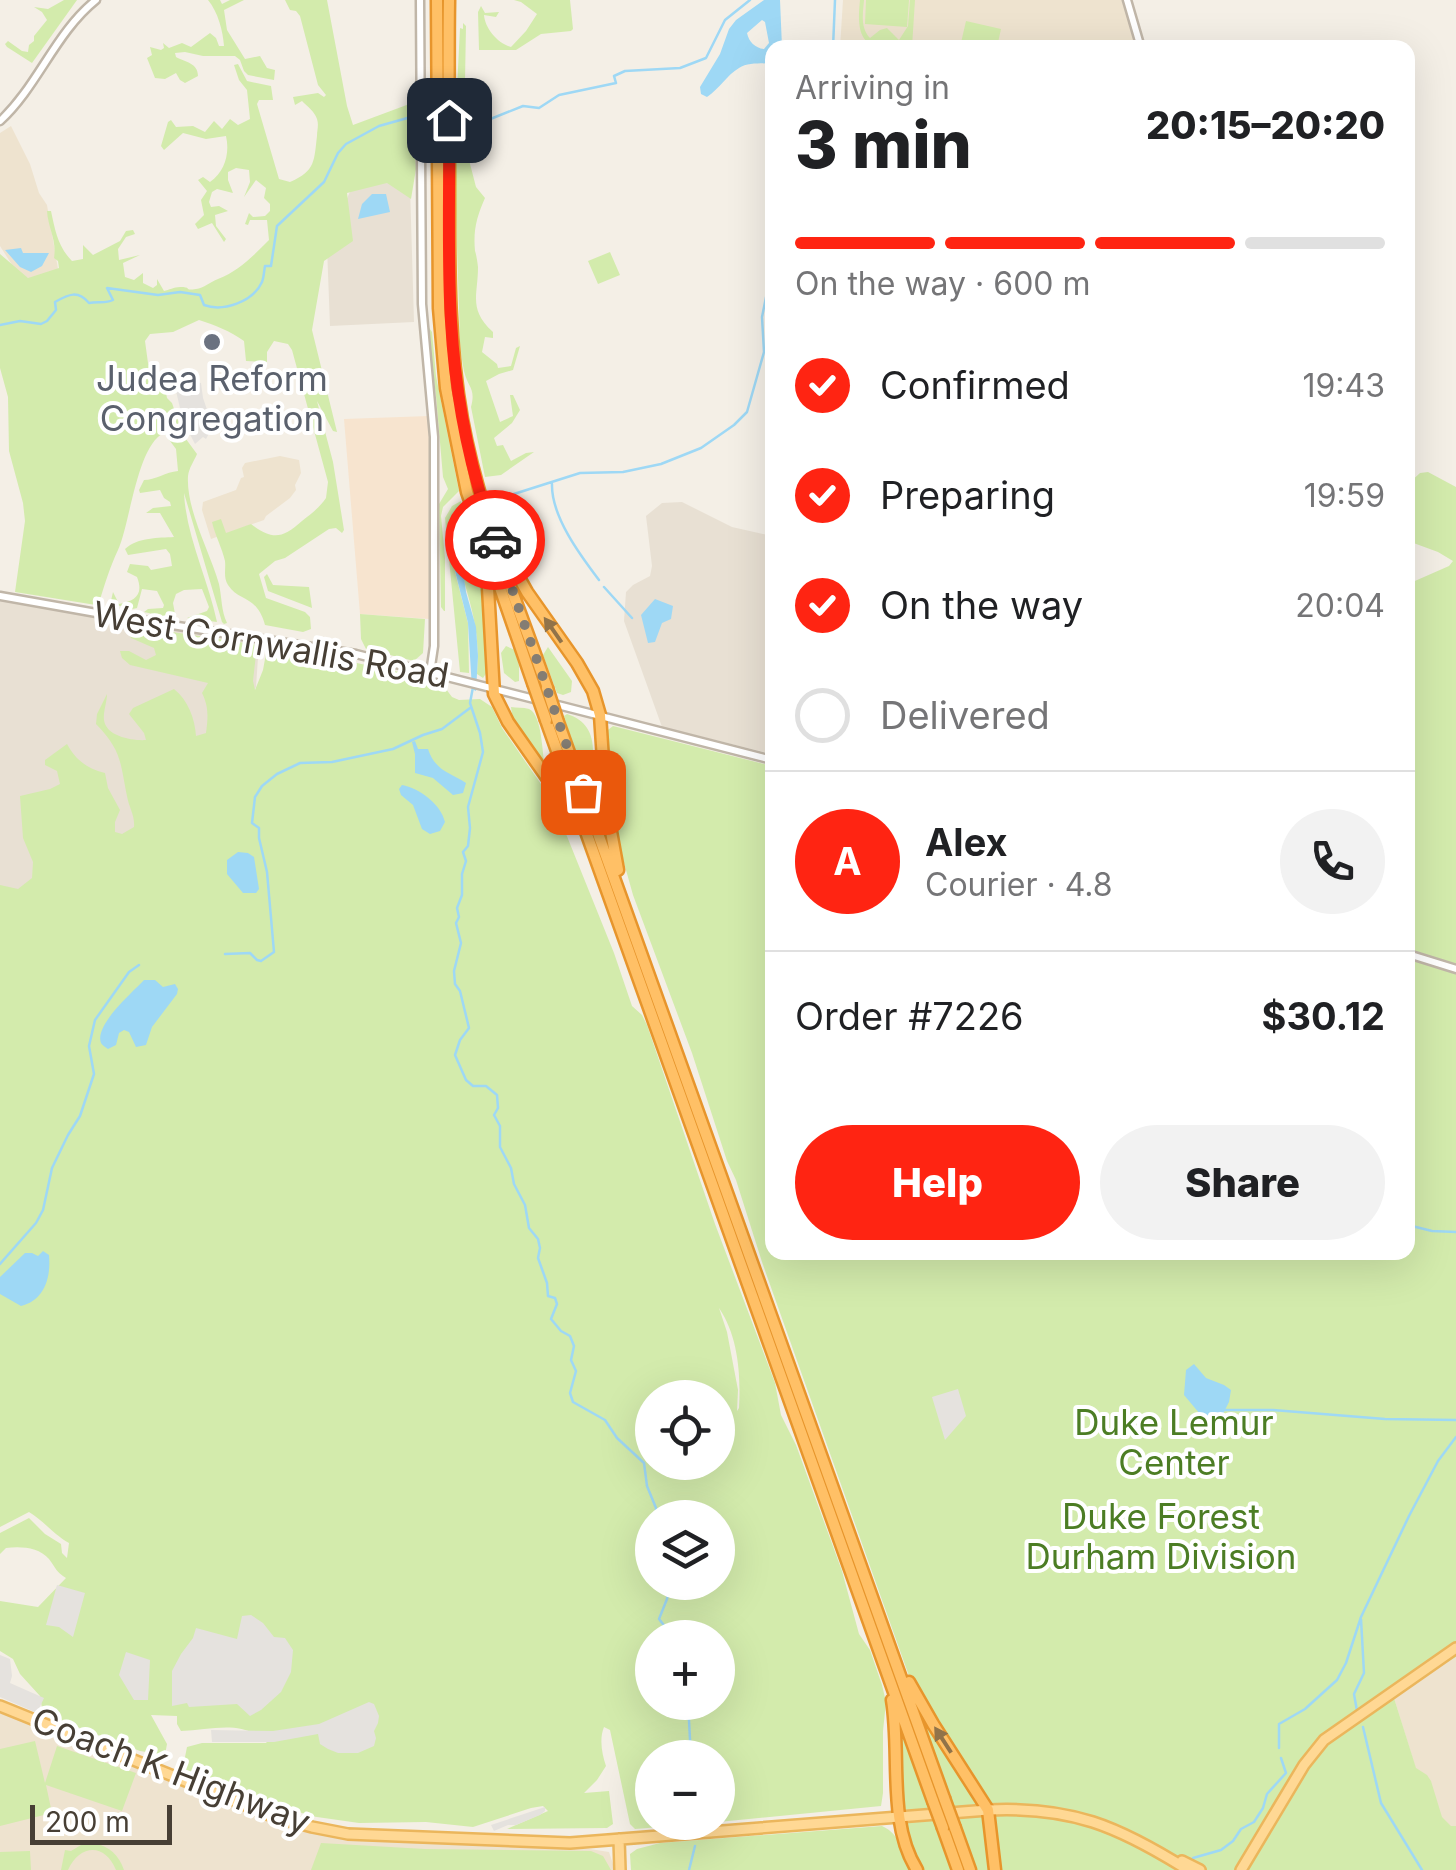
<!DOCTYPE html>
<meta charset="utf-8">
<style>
:root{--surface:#fff;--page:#f2f2f2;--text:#202124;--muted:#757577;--line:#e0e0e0;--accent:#ff2412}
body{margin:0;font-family:Inter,sans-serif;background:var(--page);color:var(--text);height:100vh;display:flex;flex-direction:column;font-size:38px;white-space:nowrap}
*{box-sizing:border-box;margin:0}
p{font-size:32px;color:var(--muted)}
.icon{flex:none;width:55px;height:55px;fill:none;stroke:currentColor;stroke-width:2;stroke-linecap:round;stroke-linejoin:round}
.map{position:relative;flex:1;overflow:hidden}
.details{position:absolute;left:765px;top:40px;width:650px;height:1220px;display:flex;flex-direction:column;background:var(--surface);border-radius:20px;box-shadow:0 10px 40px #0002}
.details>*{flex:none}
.buttons{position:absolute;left:635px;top:1380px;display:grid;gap:20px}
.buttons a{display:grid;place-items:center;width:100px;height:100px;border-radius:50%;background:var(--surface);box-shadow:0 10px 40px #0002;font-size:50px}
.scale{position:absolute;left:30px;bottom:25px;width:142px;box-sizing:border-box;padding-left:10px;border:5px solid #473f35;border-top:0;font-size:28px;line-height:35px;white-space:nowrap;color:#473f35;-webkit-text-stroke:8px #fff;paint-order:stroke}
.pin{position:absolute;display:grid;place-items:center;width:85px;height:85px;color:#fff;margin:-42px;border-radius:20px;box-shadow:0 5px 15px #0006}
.courier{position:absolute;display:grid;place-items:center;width:100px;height:100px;margin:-50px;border:8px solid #ff2412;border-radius:50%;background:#fff;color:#222;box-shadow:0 2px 12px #0007}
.overview em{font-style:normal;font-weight:800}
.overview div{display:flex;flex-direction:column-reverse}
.overview{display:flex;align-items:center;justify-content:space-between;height:170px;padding:0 30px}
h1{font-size:65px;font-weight:800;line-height:75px}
.bar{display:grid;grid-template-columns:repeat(4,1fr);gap:15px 10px;align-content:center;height:120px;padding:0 30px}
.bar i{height:12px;border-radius:8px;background:var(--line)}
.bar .current{background:var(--accent)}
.bar p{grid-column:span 4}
.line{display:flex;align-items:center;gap:25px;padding:0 30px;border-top:2px solid var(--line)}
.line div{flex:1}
.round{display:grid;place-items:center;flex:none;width:105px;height:105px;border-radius:52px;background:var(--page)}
ol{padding:0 30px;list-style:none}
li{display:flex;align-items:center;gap:30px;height:110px}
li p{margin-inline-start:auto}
li .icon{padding:10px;border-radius:50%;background:var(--accent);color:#fff;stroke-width:4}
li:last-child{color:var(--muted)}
li i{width:55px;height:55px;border:5px solid var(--line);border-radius:50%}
.cta{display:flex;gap:20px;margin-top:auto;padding:20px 30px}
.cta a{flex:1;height:115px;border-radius:60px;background:var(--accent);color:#fff;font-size:40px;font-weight:800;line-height:115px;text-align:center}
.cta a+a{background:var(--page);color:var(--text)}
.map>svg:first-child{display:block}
</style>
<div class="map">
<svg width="1456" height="1870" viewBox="0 0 1456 1870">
<rect width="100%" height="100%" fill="#f4efe6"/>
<path fill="#e8e0d3" d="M394 175 410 186 414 322 330 326 327 247 351 189Z
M682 502 732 527 772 536V754L662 727 624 621 626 592 633 585 650 576 652 566 646 516 662 503Z
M0 600 259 643 256 687 237 721 145 819 0 936Z"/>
<path fill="#f7e4cf" d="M429 416 430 619 360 614 344 419Z"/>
<path fill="#eee3cf" d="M843 0H1124L1137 47 840 48Z
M11 126 30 164 39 193 47 205 58 269 44 276 29 279 14 268 0 246V133Z
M280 456 299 460 301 473 295 485 296 490 290 498 266 516 264 520 211 539 202 510 203 502 236 490 241 478 244 477 242 468 245 463Z
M1456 1657V1870H1447L1394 1698 1410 1684Z
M0 1711 259 1817 293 1827 339 1836 402 1842 590 1849 609 1852 615 1870H0Z"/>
<path fill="#d3ebac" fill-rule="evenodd" d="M64 0H77L32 63 7 47 5 44 8 41 22 51 28 52 29 45 34 41V36L47 20 42 12 34 7 48 9Z
M208 0H220L222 4 230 0H244L224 10 227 30 245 59 260 56 267 68 275 70 274 80 248 75 244 71 240 60 235 56H203L185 52 175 53 176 57C185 62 198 63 198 76L185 83 180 80 176 73 165 79 155 78 147 58 152 55 150 47 161 50 164 48 163 43 169 48 182 43 191 47 210 33 216 38 219 46H224C223 31 218 12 208 0Z
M285 0H327L347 106 353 125 412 103 416 169 411 199 387 183 347 193 353 241 324 261 312 330 337 432 333 431 317 401 333 462 344 530 342 533 336 528 329 529 285 558 275 561 259 574 266 598 305 612 310 617 311 629 303 632 265 625C257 595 239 602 228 585 223 577 226 569 225 561 222 548 215 535 212 522L221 519 226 533 251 524C272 540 282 539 302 521 311 514 320 507 326 498L328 482 292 350 288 344 274 341 267 352V362L246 361 244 341C230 331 215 325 199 320L173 332 150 334 145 341 148 363 164 383 167 398 172 403 183 435 197 454C194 461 189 468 188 476 186 510 210 552 219 584 222 598 221 610 227 623L224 624 222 622 184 493C186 536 208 579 217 622L187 618 207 611 209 607 202 589 184 590 176 594 173 603 175 614 171 618 144 612 148 609 163 608 164 605 157 591 142 589 137 608 128 610 122 606 110 605 113 592 119 604C135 601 144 595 137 577L127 572 130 564 148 566 151 570 172 566 170 554 166 549 128 555 125 549C138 537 159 538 174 537L160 513H146L153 508 171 506 170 502 164 498 160 490 140 493 139 490 144 480C155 480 166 472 178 471L176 449 164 433C137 445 130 524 118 550 110 567 105 583 99 603L96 605 15 592 25 521 23 503 9 451 8 397 0 368V254L28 278 59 268 58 261 54 258C57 240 48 228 47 211H51C55 230 58 247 72 261L83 259V245L93 255 120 241 126 231 133 230 135 234 126 237 118 249 119 260 140 255 123 263 125 277 134 280 143 273V283L153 288 157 285V279L164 291C169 290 174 287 180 287 193 287 183 291 196 289 204 288 210 282 218 279 239 271 253 256 269 240L267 220H250L248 225 245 224 249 213 253 217 265 216 270 211V204L264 198 266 188 256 180 244 197 250 182 249 170 236 168 228 172V180L233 193 217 189 212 192 209 202 211 207 219 206 228 211 215 215 216 226 226 239 224 242 212 223 198 229 195 224 204 215 201 200 207 191 198 180 203 177 210 182C225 172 230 153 226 136L206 139 183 133 164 150 161 146 168 122 171 120 176 127 193 126 205 132 214 121 222 129 230 119 238 125 250 119 247 90 239 80 234 65 238 64 247 81 271 86 273 100H259L257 104 279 179 290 182C316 171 314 160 317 136 317 130 319 125 317 119 315 112 307 106 302 101L295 105 293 97 318 93 324 97 326 95 318 85 300 16 296 11 290 10Z
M514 0H570L573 29 571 31 541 34 516 50H479L478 12 481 6 485 13 499 12 496 17 484 15C485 28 497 43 511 47L526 31 537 14 521 2Z
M860 0H864C863 14 860 27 870 38L880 30 887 28 899 40 908 26 910 0H915L912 47H907V40C898 47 893 48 883 48 856 46 858 20 860 0Z
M866 0H909L907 27 865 24Z
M966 21 1001 29 997 47H960Z
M463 23 466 26 465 81 469 160 476 187 485 198C477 216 473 230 475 251 476 253 478 265 478 267 478 296 468 309 493 332V338L485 337 482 352 497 364 498 368 511 366 516 348 520 346 513 370 499 374 486 381 500 422 513 416 510 395H513L520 410 512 423 494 438 497 446 503 445 511 461 526 453 534 452 501 475 485 477 471 407C476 388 468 388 464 371 462 362 461 352 460 342L454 149 460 28 463 29Z
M610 252 620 275 598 284 588 261Z
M427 325 432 332 436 376 459 491 443 507 441 516 445 558V611H444L441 607 439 504 448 489 443 477 436 396Z
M1428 472 1456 487V1657L1410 1684 1394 1698 1416 1768 1427 1775 1431 1781 1442 1817 1451 1826H1456V1870H1001L996 1827 984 1799 909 1676 762 1262 736 1180 727 1161 692 1053 633 895 612 820 604 733 613 726 772 766V1252H1408V584L1449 566 1453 561 1438 552 1408 541V484L1420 473Z
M461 501 480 570 487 608V672L483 678 477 674C478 658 478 642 475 626 470 591 450 553 459 517L453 521 455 572 468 623 469 673 460 672 445 518 452 506Z
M267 574 273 585 309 587 312 608 268 591 264 577Z
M360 614 425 619 423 653 414 661 366 649 361 639Z
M126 625 257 645 253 681 255 690 263 670 267 648 324 656 427 678 443 685 452 697 459 700 480 699 492 707 502 728 541 784 558 814 614 953 632 1006 642 1015 647 1025 715 1224 775 1383 781 1415 796 1445 842 1571 859 1634 870 1650 882 1685 886 1702 883 1731V1793L881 1806 718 1822V1758H652V1822L710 1823 635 1829 630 1824 610 1730 604 1727C599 1739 602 1754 606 1766L597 1780 584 1793 609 1791 613 1824 607 1828 507 1829 548 1811 543 1806 531 1808 473 1827 426 1822 359 1823 310 1816 186 1770 185 1757 187 1747 202 1743H267C243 1719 213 1730 181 1731L177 1724V1716L151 1715 167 1744 165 1755 140 1751 43 1714 40 1696 20 1674 13 1659 0 1651V1601L38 1607 66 1578C56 1572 56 1568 49 1559 39 1547 20 1546 6 1548L0 1554V1533L29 1518 45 1534 61 1544 62 1553 67 1558 69 1543C53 1534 44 1521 29 1512L0 1527V885L18 889 32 878 33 862 23 838 20 796 50 789 60 784 57 771 45 765V760L67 744C76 760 86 768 105 773L108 788 120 810 115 822V832L122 834 134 827C135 815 129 808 127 796 120 762 122 751 96 724L97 714 107 694C107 702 103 712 104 720 106 737 134 741 146 740L144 733 129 714 133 708 174 689C188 700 195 719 196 736L206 733C208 718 209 707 202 693L208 683 130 665 122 658 120 651H129L146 660 156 655 154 648 131 638 126 630ZM719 1308C738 1336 741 1374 739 1408L737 1411 738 1390 727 1332ZM652 1398H718V1462H652ZM652 1518H718V1582H652ZM652 1638H718V1702H652Z
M506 646 515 650 519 666V681L515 682 504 673 501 653Z
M548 647 572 681 571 692 563 695 557 693 543 655Z
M511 707C517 708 523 707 529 709 541 714 542 747 544 760 528 749 513 728 511 707Z
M567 714C587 720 594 735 593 755L583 761 577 755 565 720 564 716Z
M915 1701 978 1799 976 1804 953 1807Z
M898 1717 932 1809 904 1810Z
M35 1741 45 1783 57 1746 136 1773 122 1811 46 1785 52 1813 0 1826V1749Z
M984 1815 992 1870H974L957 1818Z
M935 1820 953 1870H919L909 1852 905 1823Z
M882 1826C901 1834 902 1854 912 1870H631L630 1854 637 1849 660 1843Z
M94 1843C109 1846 119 1855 124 1870H116C105 1843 80 1844 68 1870H61L65 1850 71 1851 81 1845Z
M321 1843 425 1849 591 1851 603 1856 611 1870H311Z
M30 1851 31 1870H0V1852Z"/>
<path fill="#e5e2de" d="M194 378 195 382 201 383 203 398 212 424 209 426 212 428 206 439 203 437 195 444 183 421 176 391 180 390V379Z
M958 1389 966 1416 945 1440 932 1397Z
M57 1585 85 1593 73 1637 59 1627 46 1625Z
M251 1615 263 1623 274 1637 285 1638 293 1650 291 1672 281 1692 261 1710 250 1716 237 1704 189 1707 187 1703 172 1706V1671L181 1654 193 1638 196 1628 237 1639 242 1616Z
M126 1652 150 1660 148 1700H134L119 1675Z
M0 1655 10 1659 12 1676 10 1683 44 1698 37 1713 0 1697Z
M369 1702 374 1704 379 1716 378 1723 374 1731 376 1738 374 1746 358 1753H338L328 1749 320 1744 318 1734 274 1742H212L211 1730 273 1731 319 1724Z
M545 1807V1811L540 1815 516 1825H508L494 1831 491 1825Z"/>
<path fill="#9ed8f5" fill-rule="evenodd" d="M764 0H780L782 47 772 48V63C762 64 748 62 739 68 727 75 719 89 707 97L701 94 700 87 720 54 729 29 736 20ZM762 20 765 22 769 43 764 49C755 48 749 42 747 33Z
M372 194H386L390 212 358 219 362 204Z
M21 248 23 253H49L42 266 31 272 20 267 5 250Z
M459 517 462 523 457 527 466 592 476 627 478 656 476 691 472 689 468 623 455 571 452 524Z
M655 599 673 606 671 619 662 623 655 642 648 643 641 615Z
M415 741 418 749H428C435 771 451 773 466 783L463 793 453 795 433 778 415 773V754L412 742Z
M402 785C419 788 441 804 445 822L440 831 430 834 422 829 413 805 401 795 399 789Z
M238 852 248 853 254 857 259 889 256 893H243L227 874V860Z
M144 980H155L163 987 175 984 178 989 177 994 152 1027 146 1045 136 1047 129 1032 124 1030 119 1033 116 1045 108 1049C105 1047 102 1045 101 1043 94 1025 133 992 144 980Z
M43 1251 49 1255C51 1277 45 1300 21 1306L0 1294V1277L25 1253H32L38 1256Z
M1194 1364 1206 1378 1224 1385 1231 1390 1229 1402 1219 1422 1205 1420 1184 1395 1186 1370Z"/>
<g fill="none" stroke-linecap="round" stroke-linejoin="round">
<path stroke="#9ed8f5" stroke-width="2.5" d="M833 48 835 0
M483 122 523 106 539 108 559 95 616 83 614 76 625 71 680 68 706 58 725 20 750 0
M0 325 20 321 41 324 47 321 56 310 55 302C69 294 78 290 89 303 98 301 105 304 113 300L107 288 158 295 180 292 200 295 204 305C223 312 253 302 262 282 264 277 264 271 265 266H271L277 226 324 182 338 153 346 144 379 126 411 117
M552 484C551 516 580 555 599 580
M498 499 580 473 623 472 661 464 701 448 734 425 747 412 764 352 762 317 772 268
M604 587 632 618
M473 687 470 703 480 733 483 752 468 807 470 828 468 846 463 852 466 861 462 874V895L457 908 459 917 456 923 461 943 454 971 455 984 460 991 469 1028 460 1040 455 1055 466 1080 473 1086H486L497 1095 498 1108 494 1115 500 1126V1147L511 1168 514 1184 525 1205 529 1228 538 1239 540 1248 538 1258 547 1283 548 1296 555 1298 557 1304 551 1319 561 1331 570 1336 574 1346 571 1360 576 1371 570 1393 573 1402 605 1420 617 1438 644 1463 647 1486 656 1508V1518
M225 954 250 953 257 960 261 961 274 952 267 872 259 838V828L252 823 255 797 262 786 277 774 300 763 332 762 393 749 423 735 442 729 470 708
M1408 1225 1432 1231 1456 1232
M0 1264 36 1223 43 1210 52 1168 68 1135 80 1116 94 1074 89 1046 95 1020 129 972 139 965
M1223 1410H1273L1385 1419 1456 1420
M670 1582 667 1599 659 1619 674 1638
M688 1702 691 1758
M1357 1711 1354 1694 1364 1673 1361 1619
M1363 1727 1381 1803 1422 1870
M1279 1748V1724L1305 1709 1337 1680 1346 1663 1361 1617 1409 1516 1438 1461 1456 1437
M1193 1858 1221 1850 1233 1841 1241 1829 1254 1822 1263 1808 1267 1794 1286 1773 1281 1758
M689 1870 695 1846"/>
<defs>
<path id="minor" d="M420 0 422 304 434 437V646L430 673
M1127 0 1141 48
M0 121C38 86 55 33 96 0
M0 596 102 614 356 654 538 700
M550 703 772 760
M1408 954 1456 969"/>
<path id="major" d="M0 1706 272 1816 312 1827 348 1834 570 1843 988 1810C1071 1806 1118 1826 1188 1870
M619 1839 620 1870
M1182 1861 1200 1870
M1241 1870 1304 1765 1324 1740 1456 1648"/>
<path id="highway" d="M437 0 439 308 446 388 467 492 533 683
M449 0C448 61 449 122 449 183 449 262 448 341 462 419 479 512 516 599 547 688
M504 551 527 592 577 663 593 691 600 715 606 804 618 870
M487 570 494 694 508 722 578 822
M546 720 933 1801
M558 722 944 1798
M909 1682 933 1724 988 1810 995 1870
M892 1700C901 1755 887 1822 917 1870
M943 1828 958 1870
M955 1828 970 1870"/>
</defs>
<use href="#minor" stroke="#c0b6a8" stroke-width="11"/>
<use href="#major" stroke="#ebb65c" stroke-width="14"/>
<use href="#highway" stroke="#e7952c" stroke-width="15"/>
<use href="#minor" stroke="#fff" stroke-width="6"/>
<use href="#major" stroke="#ffd894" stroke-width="9"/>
<use href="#highway" stroke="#ffc066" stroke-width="10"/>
<defs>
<path id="highway-bridge" d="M533 683 546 720
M547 688 558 722
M944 1798 955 1828
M933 1801 943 1828"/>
</defs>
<use href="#highway-bridge" stroke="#e7952c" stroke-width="15" stroke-linecap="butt"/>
<use href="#highway-bridge" stroke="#ffc066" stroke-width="10"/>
</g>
<defs><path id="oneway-solid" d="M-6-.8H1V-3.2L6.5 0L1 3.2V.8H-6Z" transform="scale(2.5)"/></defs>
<g fill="#917349">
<use href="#oneway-solid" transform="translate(553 630) rotate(-125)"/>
<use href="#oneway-solid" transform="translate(943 1740) rotate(-123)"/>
</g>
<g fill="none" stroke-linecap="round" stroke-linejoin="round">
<path stroke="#847d73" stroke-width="10" stroke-dasharray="0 18" d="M495 540 583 792"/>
<path stroke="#ff2412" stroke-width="12" d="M449 120C450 187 447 254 451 321 455 395 470 470 495 540"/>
</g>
<circle fill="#6b7280" stroke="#fff" stroke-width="4" cx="212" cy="342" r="10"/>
<g text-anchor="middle" stroke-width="8" stroke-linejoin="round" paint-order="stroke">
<g font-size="35" fill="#5b616d" stroke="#fff">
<text x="212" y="391">Judea Reform<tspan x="212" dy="40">Congregation</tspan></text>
</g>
<g font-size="35" fill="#473f35" stroke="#fff">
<text transform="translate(271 645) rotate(10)" y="12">West Cornwallis Road</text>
<text transform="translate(171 1771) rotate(21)" y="12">Coach K Highway</text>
</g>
<g font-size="35" fill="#4c7d24" stroke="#fff">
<text x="1174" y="1435">Duke Lemur<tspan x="1174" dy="40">Center</tspan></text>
<text x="1161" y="1529">Duke Forest<tspan x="1161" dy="40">Durham Division</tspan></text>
</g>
</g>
</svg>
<div class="buttons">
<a><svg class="icon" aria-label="locate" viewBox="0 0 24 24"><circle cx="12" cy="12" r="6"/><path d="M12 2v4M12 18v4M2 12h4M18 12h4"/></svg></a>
<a><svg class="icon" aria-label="layers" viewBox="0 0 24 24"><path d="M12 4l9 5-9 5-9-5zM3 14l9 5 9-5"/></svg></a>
<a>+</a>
<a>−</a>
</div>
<div class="scale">200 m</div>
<div class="pin" style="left:583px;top:792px;background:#ea580c"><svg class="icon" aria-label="bag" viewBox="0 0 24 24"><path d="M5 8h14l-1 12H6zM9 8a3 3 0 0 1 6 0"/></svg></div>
<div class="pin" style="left:449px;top:120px;background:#1f2937"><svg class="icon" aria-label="home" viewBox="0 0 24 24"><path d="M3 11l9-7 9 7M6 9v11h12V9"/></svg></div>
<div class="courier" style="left:495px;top:540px"><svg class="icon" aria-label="car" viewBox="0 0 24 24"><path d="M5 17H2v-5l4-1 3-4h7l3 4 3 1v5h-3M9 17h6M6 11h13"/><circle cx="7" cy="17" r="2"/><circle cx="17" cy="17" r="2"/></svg></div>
<section class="details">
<div class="overview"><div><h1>3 min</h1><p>Arriving in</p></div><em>20:15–20:20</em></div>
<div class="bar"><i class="current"></i><i class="current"></i><i class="current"></i><i></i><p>On the way · 600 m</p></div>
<ol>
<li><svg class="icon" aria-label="check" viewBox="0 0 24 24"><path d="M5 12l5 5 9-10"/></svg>Confirmed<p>19:43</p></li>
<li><svg class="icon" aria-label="check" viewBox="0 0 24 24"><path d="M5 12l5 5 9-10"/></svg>Preparing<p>19:59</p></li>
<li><svg class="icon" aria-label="check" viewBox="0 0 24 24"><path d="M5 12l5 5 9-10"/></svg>On the way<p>20:04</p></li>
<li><i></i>Delivered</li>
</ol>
<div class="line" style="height:180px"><b class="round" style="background:var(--accent);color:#fff">A</b><div><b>Alex</b><p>Courier · 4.8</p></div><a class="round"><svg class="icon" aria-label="phone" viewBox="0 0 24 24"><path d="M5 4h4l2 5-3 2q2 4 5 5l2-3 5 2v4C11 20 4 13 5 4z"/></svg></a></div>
<div class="line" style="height:130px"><div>Order #7226</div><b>$30.12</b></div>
<div class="cta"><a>Help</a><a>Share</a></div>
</section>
</div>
